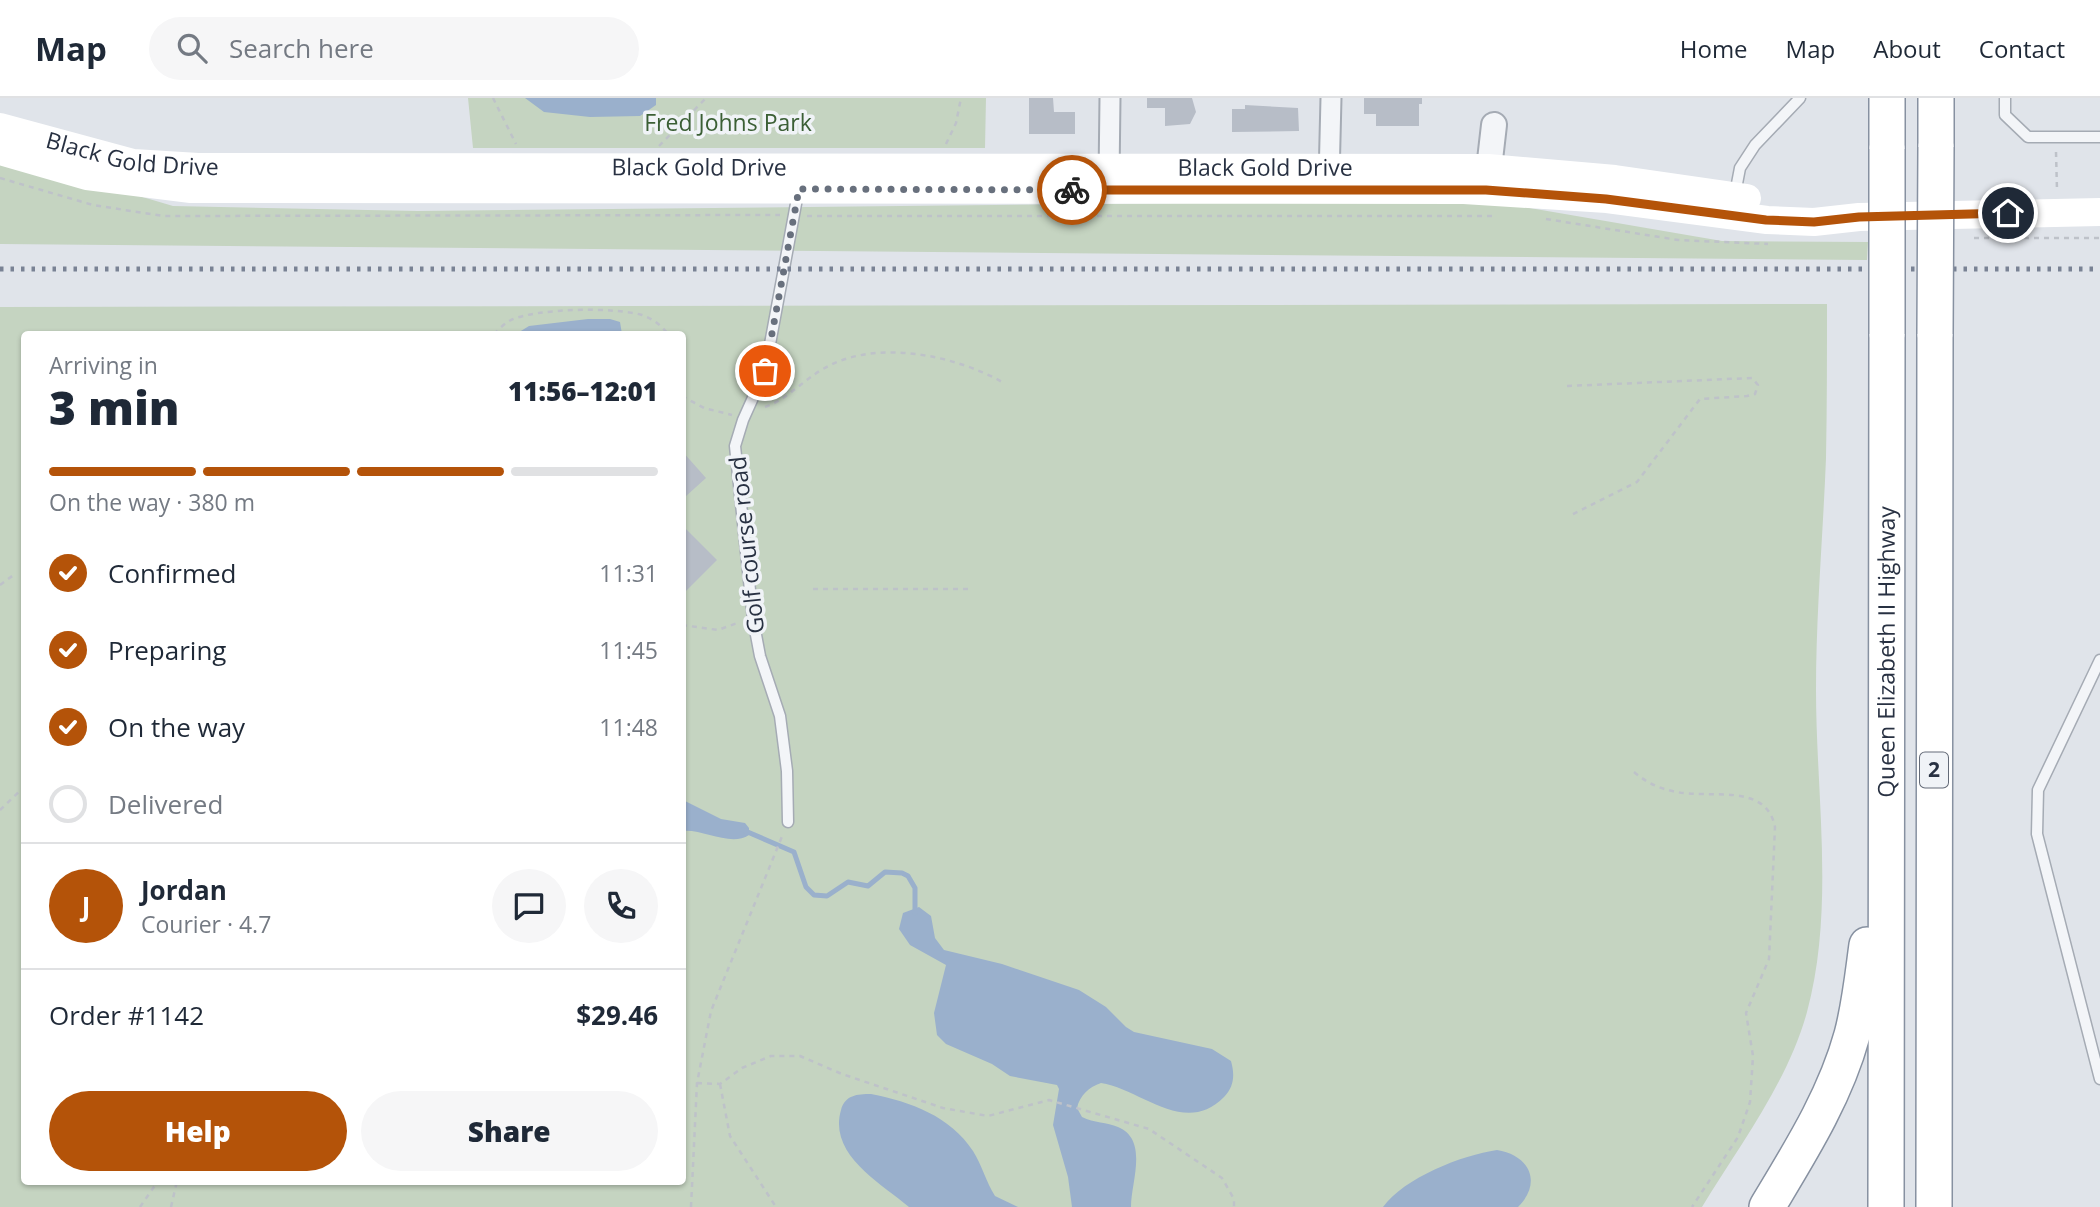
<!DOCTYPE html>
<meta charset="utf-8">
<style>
:root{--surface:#fff;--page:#f6f6f7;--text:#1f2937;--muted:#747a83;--line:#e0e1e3;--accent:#b45309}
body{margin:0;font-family:"Open Sans",sans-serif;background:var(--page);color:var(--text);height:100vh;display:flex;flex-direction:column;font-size:26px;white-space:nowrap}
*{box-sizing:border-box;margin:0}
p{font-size:23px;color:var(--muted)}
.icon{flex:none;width:38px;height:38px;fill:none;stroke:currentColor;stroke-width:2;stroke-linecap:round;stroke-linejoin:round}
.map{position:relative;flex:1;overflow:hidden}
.sheet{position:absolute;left:21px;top:233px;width:665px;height:854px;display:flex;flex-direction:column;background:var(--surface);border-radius:7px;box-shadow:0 2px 5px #0004}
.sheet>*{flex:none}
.pin{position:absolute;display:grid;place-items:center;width:60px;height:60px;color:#fff;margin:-30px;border:4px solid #fff;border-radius:50%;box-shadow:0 2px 7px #0007}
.courier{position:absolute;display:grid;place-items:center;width:70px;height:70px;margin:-35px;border:5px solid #b45309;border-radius:50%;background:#fff;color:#222;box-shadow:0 2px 9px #0007}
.headline em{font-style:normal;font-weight:800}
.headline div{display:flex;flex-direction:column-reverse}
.headline{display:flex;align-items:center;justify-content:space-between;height:119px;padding:0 28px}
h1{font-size:46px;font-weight:800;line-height:52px}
.bar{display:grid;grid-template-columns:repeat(4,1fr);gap:10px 7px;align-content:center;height:84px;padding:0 28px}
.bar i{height:9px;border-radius:5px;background:var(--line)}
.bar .current{background:var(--accent)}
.bar p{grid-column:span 4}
.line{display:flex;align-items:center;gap:18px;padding:0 28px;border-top:2px solid var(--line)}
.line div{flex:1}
.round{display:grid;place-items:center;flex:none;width:74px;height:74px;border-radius:37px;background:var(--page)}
ol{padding:0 28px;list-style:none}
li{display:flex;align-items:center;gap:21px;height:77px}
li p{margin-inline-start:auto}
li .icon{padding:7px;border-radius:50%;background:var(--accent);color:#fff;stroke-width:4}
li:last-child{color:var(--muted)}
li i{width:38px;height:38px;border:4px solid var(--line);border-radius:50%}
.cta{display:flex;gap:14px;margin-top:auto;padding:14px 28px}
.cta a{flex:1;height:80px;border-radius:42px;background:var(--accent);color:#fff;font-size:28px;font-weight:800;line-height:80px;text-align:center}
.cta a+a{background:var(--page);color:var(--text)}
header{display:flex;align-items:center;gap:42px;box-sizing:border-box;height:98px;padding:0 35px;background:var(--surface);border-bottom:2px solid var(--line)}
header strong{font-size:33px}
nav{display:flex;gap:38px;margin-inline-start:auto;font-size:24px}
.search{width:490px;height:63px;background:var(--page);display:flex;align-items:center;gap:18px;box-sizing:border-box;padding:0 24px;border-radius:38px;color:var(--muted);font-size:26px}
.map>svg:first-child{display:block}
</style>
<header>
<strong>Map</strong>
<div class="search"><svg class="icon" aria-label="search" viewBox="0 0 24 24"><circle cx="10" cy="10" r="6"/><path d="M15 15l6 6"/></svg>Search here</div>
<nav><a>Home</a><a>Map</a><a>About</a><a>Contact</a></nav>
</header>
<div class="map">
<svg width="2100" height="1109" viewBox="0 0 2100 1109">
<rect width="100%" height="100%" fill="#e0e4ea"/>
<path fill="#c5d4c1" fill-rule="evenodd" d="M468 0H986L985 50H473Z
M0 57 173 108 418 113 1483 102 1722 143 1868 144 1867 162 0 146Z
M1827 206C1827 257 1827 309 1826 360 1823 437 1816 515 1816 592 1816 698 1835 810 1807 914 1788 984 1739 1048 1702 1109H0V209ZM24 236H682V1083H24Z"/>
<path fill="#9ab0cc" d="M525 0H656V7L640 18 590 19 544 14Z
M588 221H610L620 224 622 236H516L529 228Z
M683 702 721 721 745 725 749 730V737C731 749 703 731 683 733Z
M919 809 931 818 935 840 944 852 1002 866 1079 892 1106 909 1126 929 1134 934 1212 951 1231 963C1235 977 1234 989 1224 999 1185 1039 1141 991 1101 985 1089 989 1080 997 1077 1010L1082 1019C1094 1025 1107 1024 1118 1029 1149 1042 1131 1084 1131 1109H1072L1068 1079 1053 1027 1059 991 1057 987 1010 978 992 966 946 946 937 937 934 915 946 867 910 847 899 831 903 815Z
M871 996C911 1004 950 1018 973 1053 982 1067 986 1084 995 1098L1018 1109H909C881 1085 828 1057 841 1012 845 997 857 996 871 996Z
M1497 1052C1529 1057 1543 1084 1518 1109H1383C1404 1080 1462 1057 1497 1052Z"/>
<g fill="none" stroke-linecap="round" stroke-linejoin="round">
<path stroke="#9ab0cc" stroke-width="5" d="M743 732 794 754 806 789 814 797 827 798 848 784 868 788 885 774 902 775 908 778 915 790V815"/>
</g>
<path fill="#b7bdc7" d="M1029 0H1053L1054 14H1075V36H1029Z
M1147 0H1192L1196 14 1190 26 1165 28V10H1147Z
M1364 0H1422V6H1419V28H1376V16H1364Z
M1245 7 1298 10 1299 33 1232 34V11H1245Z
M682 353 706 380 685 399 682 395Z
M682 427 717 462 682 497Z"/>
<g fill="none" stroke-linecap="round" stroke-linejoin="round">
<defs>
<path id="service" d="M2005 0V17L2028 39H2100
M1735 96 1740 70 1755 47 1800 0
M2100 562 2038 692 2037 736 2100 981
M788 724 787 673 780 618 760 558 753 521 735 348 743 322 765 273 798 95"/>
<path id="minor" d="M1109 80 1110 0
M1329 81 1331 0"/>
<path id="tertiary" d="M1487 88 1494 27"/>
<g id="motorway">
<path d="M1887 0V51"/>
<path d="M1936 0V49"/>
<path d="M1767 1109C1800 1054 1835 999 1852 937 1860 907 1863 876 1867 847"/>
<path id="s2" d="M1886 1109 1887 236"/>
<path d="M1934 1109 1935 236"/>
</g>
</defs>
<use href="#service" stroke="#a5abb4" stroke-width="13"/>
<use href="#minor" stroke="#a5abb4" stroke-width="23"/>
<use href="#tertiary" stroke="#a5abb4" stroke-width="28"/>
<use href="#motorway" stroke="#8791a1" stroke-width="38"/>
<path stroke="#bec2c9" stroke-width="2.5" stroke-dasharray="5 5" stroke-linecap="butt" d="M493 0 516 46
M946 46 956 25 961 0
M659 48 706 0
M2056 54 2057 92
M0 80 93 107 163 118 780 117
M807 118H1497
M1546 121 1678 142 1768 146
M1974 140H2100
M494 236C499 231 505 225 511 222 537 210 615 209 642 217 653 221 661 227 668 236
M1567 288 1752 280 1758 287 1755 296 1747 298 1700 301 1637 384 1571 417
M682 298 704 310 732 317
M765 309C788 301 802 283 823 271 875 240 955 257 1004 285
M0 487 15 476
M813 491H969
M682 527 718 532 740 524
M1634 674C1647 685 1660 691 1677 694 1710 701 1766 684 1775 729L1769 861 1746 915 1753 958 1750 1004 1738 1039 1692 1109
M0 712 24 689
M697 985 720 986 742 970 771 958H800L842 976 943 1010 988 1018 1049 1002 1149 1031 1222 1080 1234 1101V1109
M720 986 730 1038 776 1109
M140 1109 158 1083
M171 1109 177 1083
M691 1109 697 985 711 913 783 736"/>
<use href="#service" stroke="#f3f5f8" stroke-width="10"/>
<use href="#minor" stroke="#f3f5f8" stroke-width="19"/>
<use href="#tertiary" stroke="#f3f5f8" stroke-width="24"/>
<g stroke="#fff" stroke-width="28">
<path id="s1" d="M0 29 133 65 198 69 1488 70 1615 81 1747 100"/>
<path d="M0 53 87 78 191 91 1464 92 1607 101 1767 122 1814 124 1859 119 2100 114"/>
</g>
<use href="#motorway" stroke="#fff" stroke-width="35"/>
<path stroke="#798294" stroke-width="5" stroke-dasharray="3.5 7" stroke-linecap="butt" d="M0 171H2100"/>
<defs>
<path id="motorway-bridge" d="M1887 51V236
M1935 236 1936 49"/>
</defs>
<use href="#motorway-bridge" stroke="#8791a1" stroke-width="38" stroke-linecap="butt"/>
<use href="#motorway-bridge" stroke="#fff" stroke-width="35"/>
</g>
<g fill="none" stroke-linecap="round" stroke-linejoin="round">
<path stroke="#68707d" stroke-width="7" stroke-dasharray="0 12.6" d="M765 273 799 91 1072 92"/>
<path stroke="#b45309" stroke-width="9" d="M1072 92H1486L1606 101 1766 122 1814 124 1859 119 2008 115"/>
</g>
<g text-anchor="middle" stroke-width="7" stroke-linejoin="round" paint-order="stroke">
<rect fill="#f0f3f7" stroke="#646b78" stroke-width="2" x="1920" y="654.5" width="28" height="35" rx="5"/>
<g font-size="21" font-weight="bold" fill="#283142">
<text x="1934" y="679">2</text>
</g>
<g font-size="23" fill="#3b5f35" stroke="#f0f3f7">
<text x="728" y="33">Fred Johns Park</text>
</g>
<g font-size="23" fill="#283142" stroke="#f0f3f7">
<text dy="8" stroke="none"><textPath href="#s1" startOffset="136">Black Gold Drive</textPath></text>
<text dy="8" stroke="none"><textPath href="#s1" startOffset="704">Black Gold Drive</textPath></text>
<text dy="8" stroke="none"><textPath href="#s1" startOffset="1270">Black Gold Drive</textPath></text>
<text transform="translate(747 447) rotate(-96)" y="8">Golf course road</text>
<text dy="8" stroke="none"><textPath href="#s2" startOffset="555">Queen Elizabeth II Highway</textPath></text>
</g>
</g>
</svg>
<div class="pin" style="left:765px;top:273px;background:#ea580c"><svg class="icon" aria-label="bag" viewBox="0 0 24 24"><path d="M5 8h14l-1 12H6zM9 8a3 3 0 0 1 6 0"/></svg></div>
<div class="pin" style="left:2008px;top:115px;background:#1f2937"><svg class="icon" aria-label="home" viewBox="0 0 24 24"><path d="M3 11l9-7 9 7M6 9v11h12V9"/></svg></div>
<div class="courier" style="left:1072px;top:92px"><svg class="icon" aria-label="bike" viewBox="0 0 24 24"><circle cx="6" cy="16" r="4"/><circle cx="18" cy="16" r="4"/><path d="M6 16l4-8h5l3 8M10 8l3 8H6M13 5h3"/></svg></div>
<section class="sheet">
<div class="headline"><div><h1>3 min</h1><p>Arriving in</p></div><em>11:56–12:01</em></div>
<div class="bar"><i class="current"></i><i class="current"></i><i class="current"></i><i></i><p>On the way · 380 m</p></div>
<ol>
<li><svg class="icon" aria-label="check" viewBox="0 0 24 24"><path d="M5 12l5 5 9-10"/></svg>Confirmed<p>11:31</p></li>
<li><svg class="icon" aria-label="check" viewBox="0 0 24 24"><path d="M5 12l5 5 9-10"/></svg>Preparing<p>11:45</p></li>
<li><svg class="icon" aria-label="check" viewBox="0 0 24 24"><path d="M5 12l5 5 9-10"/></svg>On the way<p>11:48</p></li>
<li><i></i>Delivered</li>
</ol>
<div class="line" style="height:126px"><b class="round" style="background:var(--accent);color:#fff">J</b><div><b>Jordan</b><p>Courier · 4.7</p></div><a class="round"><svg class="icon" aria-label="chat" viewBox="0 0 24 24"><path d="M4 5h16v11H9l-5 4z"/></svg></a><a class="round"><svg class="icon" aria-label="phone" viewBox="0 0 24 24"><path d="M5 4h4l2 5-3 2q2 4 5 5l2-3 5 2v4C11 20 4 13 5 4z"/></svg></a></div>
<div class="line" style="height:91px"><div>Order #1142</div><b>$29.46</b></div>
<div class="cta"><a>Help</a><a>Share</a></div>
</section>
</div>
